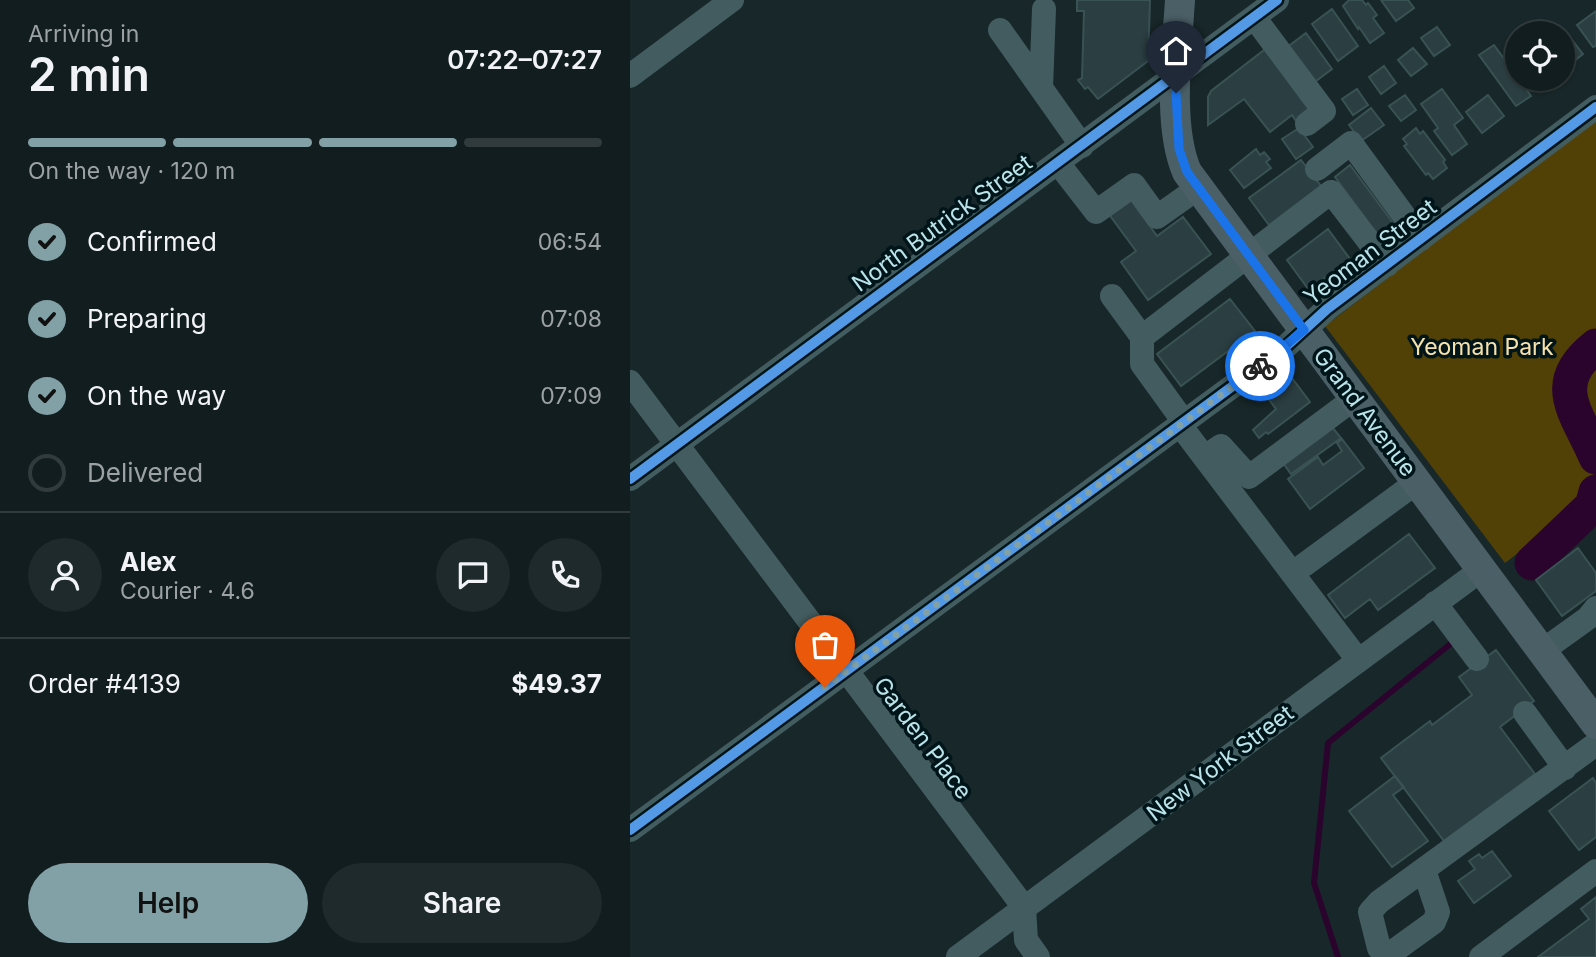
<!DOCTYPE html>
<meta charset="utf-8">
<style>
:root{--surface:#121d1f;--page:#1f2a2c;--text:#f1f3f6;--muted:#9ca2a4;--line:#313b3d;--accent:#81a1a6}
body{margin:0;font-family:Inter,sans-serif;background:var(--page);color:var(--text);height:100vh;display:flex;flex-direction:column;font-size:26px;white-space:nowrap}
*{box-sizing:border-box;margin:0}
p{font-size:23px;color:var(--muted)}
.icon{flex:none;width:38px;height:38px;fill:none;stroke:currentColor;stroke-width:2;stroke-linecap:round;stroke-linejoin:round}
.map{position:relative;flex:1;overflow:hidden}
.details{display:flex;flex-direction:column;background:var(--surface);width:630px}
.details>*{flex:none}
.fabs{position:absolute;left:875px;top:21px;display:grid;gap:14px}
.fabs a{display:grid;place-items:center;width:70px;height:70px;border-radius:50%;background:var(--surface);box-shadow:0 2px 5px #0004,0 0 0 2px var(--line);font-size:35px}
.pin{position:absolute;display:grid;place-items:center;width:60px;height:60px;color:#fff;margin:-72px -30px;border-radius:50% 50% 50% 0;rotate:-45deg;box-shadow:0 0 7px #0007}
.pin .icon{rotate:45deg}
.courier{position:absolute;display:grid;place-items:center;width:70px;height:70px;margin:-35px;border:5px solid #1a73e8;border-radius:50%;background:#fff;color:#222;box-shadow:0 2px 9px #0007}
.head em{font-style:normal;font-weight:600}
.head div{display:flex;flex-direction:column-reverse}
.head{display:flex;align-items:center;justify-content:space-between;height:119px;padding:0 28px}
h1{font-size:46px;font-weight:600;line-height:52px}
.bar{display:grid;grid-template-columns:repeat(4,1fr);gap:10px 7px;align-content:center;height:84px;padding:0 28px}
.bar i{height:9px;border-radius:5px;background:var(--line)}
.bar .active{background:var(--accent)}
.bar p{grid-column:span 4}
.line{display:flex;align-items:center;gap:18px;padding:0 28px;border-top:2px solid var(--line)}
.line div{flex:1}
.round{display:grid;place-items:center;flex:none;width:74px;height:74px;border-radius:37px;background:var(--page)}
ol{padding:0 28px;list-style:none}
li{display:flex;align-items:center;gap:21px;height:77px}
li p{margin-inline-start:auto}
li .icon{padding:7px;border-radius:50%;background:var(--accent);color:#111;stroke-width:4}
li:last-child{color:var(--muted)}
li i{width:38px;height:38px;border:4px solid var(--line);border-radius:50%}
.cta{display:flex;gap:14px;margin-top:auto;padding:14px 28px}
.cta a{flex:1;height:80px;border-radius:42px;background:var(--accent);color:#111;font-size:28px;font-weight:600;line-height:80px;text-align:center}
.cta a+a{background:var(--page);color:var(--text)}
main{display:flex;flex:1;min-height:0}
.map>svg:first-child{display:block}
</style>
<main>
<section class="details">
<div class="head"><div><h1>2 min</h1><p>Arriving in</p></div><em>07:22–07:27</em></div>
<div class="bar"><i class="active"></i><i class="active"></i><i class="active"></i><i></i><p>On the way · 120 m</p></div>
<ol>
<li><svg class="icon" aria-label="check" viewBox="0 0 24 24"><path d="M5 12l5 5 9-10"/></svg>Confirmed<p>06:54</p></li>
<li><svg class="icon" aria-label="check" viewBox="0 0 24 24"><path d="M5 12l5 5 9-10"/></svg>Preparing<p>07:08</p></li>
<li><svg class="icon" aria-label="check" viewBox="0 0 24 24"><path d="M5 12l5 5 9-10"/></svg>On the way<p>07:09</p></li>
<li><i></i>Delivered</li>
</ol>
<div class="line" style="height:126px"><a class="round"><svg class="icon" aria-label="person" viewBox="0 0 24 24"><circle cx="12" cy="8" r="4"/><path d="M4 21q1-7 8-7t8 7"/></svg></a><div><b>Alex</b><p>Courier · 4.6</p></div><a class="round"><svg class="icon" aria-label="chat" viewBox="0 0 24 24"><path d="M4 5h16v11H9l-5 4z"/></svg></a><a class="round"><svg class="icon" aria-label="phone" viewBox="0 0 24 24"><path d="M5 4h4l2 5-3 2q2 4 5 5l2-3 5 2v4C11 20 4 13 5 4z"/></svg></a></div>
<div class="line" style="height:91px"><div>Order #4139</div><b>$49.37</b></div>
<div class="cta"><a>Help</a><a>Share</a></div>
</section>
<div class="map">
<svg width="966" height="957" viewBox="0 0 966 957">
<rect width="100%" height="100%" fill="#182729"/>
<path fill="#514106" d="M966 119V494L875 563 695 326Z"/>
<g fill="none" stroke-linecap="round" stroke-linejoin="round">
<path stroke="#2b042d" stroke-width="6" d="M708 957 684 883 698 743 824 641"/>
<path stroke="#2b042d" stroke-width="35" d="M966 346C917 384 948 414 966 457
M902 563 962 506 966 492"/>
</g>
<path fill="#2b3e41" stroke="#395254" stroke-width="2" d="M447 0H520L518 61 468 99 458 87 455 89 448 80 452 78 454 11H447Z
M719 0H732L736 5 738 3 747 15 743 18 754 33 740 43 729 27 728 29 713 6Z
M751 0H778L784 8 766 21Z
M702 9 728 46 708 61 682 24Z
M966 11V46L963 47 947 25Z
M807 27 820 45 804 56 791 38Z
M935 31 953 54 935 68 933 65V33Z
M676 33 702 69 682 84 656 48Z
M864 45 901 96 886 106 849 55Z
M638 47 684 107 666 121 662 115 640 132 614 99 578 125V97L581 91Z
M783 48 797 64 781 76 768 60Z
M754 66 766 83 751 94 739 77Z
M727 89 738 105 723 115 712 99Z
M812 89 833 118 824 125 837 144 822 155 804 131 808 128 791 104Z
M775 95 786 110 771 121 759 106Z
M858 95 874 116 852 133 836 112Z
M741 108 754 125 731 141 719 125Z
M669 128 683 147 666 159 652 139Z
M786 128 790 134 793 131 815 160 813 162 817 168 803 179 798 173 796 175 774 146 777 144 773 139Z
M626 149 630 155 634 152 640 159 636 162 641 168 614 188 600 170Z
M671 160 691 186 639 225 619 198Z
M720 165 766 227 750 238 705 177Z
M500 198 527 236 553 217 581 254 518 300 491 262 506 251 478 213Z
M698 229 720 259 679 290 657 260Z
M600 299 625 331 551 386 527 354Z
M662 378 680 402 638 434 636 432 629 438 623 430 646 409 637 397Z
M702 427 711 438 661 474 653 463Z
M712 439 734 468 680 509 658 479 688 457 693 465 712 451 707 443Z
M779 534 805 568 748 610 740 599 715 618 698 595Z
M948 548 966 573V591L932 616 906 580Z
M866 650 904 701 870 727 905 774 814 841 751 758 800 721 802 725 842 695 829 677Z
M765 776 774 787 763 795 798 841 762 867 719 811Z
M963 778 966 783V837L949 850 919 811Z
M862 851 881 876 844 903 828 881 845 869 839 861 849 854 852 858Z
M966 897V957H908L959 919 951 909Z"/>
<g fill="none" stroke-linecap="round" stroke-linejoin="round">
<path stroke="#435c5f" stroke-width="24" d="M624 17 694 111 677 124
M370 30 452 146
M0 76 102 0
M411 88 414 9
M428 163 466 212 504 185 527 217 568 188
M687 169 721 143 791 239
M482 296 512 337V364L554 422
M512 337 701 192 757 265
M0 382 390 902 394 908 396 940 408 957
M550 425 728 660
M575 457 591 446 619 477 725 398
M0 479 647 0
M674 565 787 482
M805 603 847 659
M912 651 958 618 966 608
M895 713 935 768
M0 830 653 349 697 309 966 107
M794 870 808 912 804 922 757 956 749 948 740 912 749 902 966 744
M328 957 851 570
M851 957 966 871"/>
<path stroke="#4b5f67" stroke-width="30" d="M550 0C547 50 537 126 557 172L966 724"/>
<defs>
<path id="cycleway" d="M0 479 647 0
M0 830 653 349 697 309 966 107"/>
</defs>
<use href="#cycleway" stroke="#001519" stroke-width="15"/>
<use href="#cycleway" stroke="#5399e6" stroke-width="10"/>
</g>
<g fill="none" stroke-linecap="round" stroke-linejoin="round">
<path stroke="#81a1a6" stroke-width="7" stroke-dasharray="0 12.6" d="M195 687 630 366"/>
<path stroke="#1a73e8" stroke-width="9" d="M546 93 549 149 557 172 674 330 630 366"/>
</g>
<g text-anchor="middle" stroke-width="7" stroke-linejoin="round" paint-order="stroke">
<g font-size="23" fill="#bae3ea" stroke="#001519">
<text transform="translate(312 223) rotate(-36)" y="8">North Butrick Street</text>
<text transform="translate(740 252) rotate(-37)" y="8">Yeoman Street</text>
<text transform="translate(735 412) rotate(53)" y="8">Grand Avenue</text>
<text transform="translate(293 738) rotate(53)" y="8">Garden Place</text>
<text transform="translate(590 763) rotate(-37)" y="8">New York Street</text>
</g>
<g font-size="23" fill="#f7e2ab" stroke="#001519">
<text x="852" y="355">Yeoman Park</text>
</g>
</g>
</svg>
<div class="fabs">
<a><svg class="icon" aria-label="locate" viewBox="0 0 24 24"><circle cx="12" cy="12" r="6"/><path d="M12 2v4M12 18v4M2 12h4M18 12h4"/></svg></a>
</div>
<div class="pin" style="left:195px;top:687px;background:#ea580c"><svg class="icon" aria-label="bag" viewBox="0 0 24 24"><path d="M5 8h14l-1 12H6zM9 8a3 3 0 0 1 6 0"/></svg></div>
<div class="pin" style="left:546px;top:93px;background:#1f2937"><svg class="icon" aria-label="home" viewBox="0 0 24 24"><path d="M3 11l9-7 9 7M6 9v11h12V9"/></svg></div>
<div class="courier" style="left:630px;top:366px"><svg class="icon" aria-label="bike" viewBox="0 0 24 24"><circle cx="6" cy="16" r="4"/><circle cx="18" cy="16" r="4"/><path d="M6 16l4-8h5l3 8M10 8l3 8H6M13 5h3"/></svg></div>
</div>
</main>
